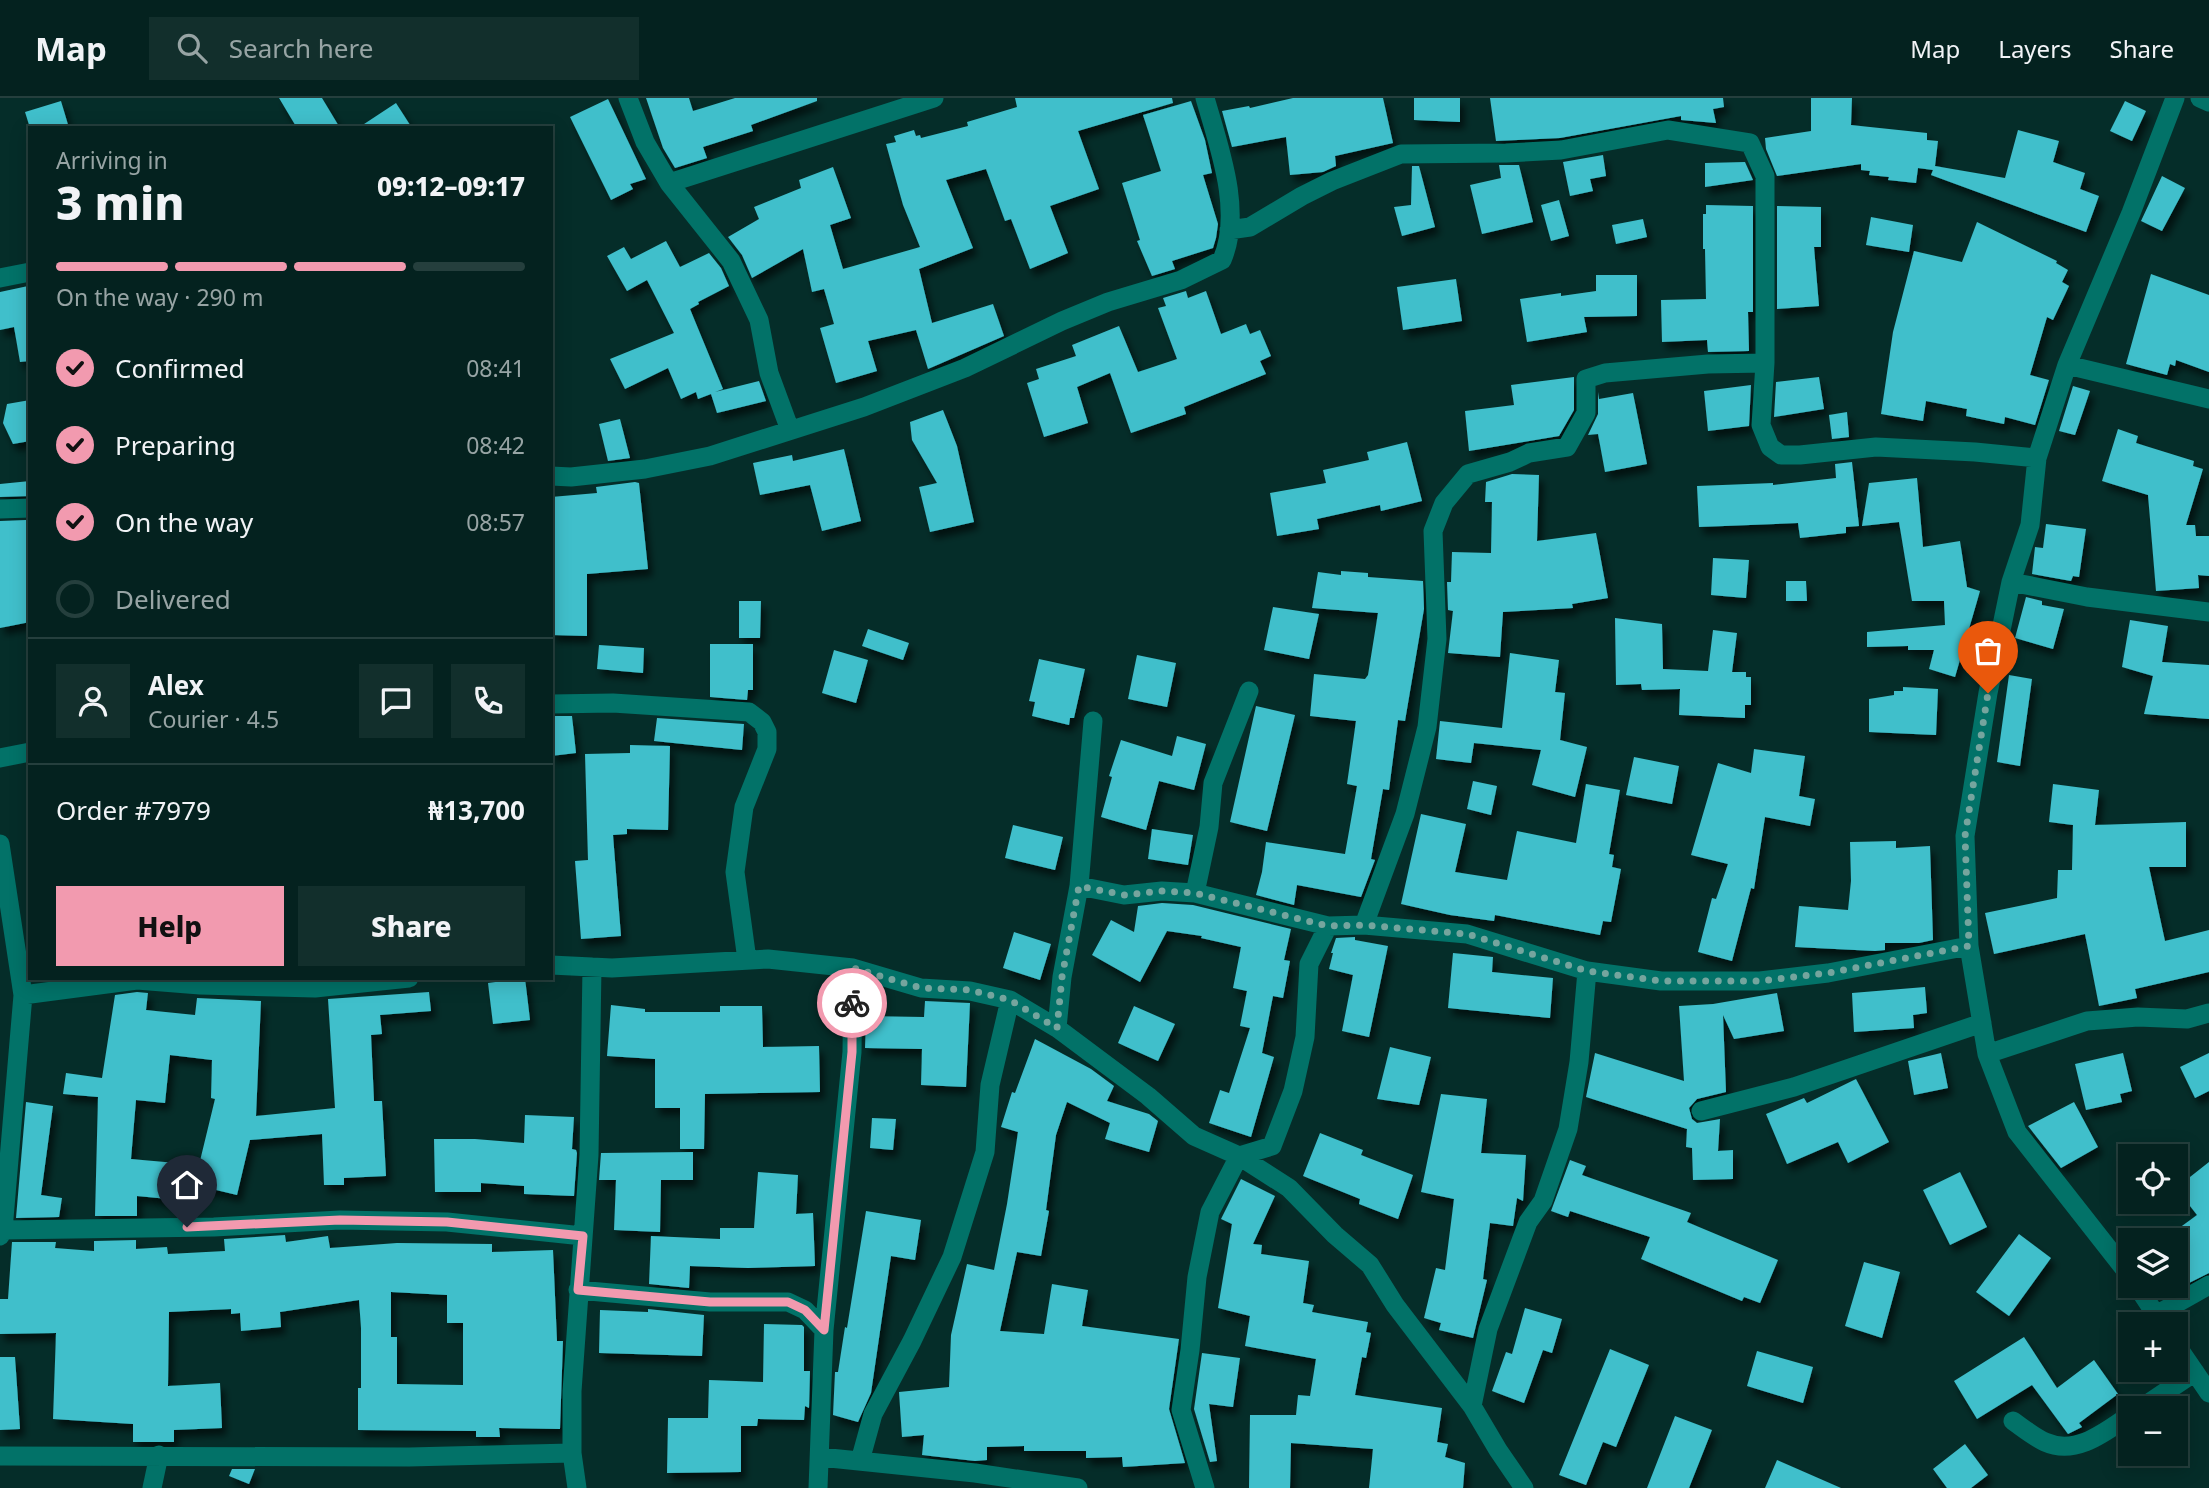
<!DOCTYPE html>
<meta charset="utf-8">
<style>
:root{--surface:#04221f;--page:#122f2c;--text:#f1f3f6;--muted:#97a4a4;--line:#253f3d;--accent:#f29aaf}
body{margin:0;font-family:"Noto Sans",sans-serif;background:var(--page);color:var(--text);height:100vh;display:flex;flex-direction:column;font-size:26px;white-space:nowrap}
*{box-sizing:border-box;margin:0}
p{font-size:23px;color:var(--muted)}
.icon{flex:none;width:38px;height:38px;fill:none;stroke:currentColor;stroke-width:2;stroke-linecap:round;stroke-linejoin:round}
.map{position:relative;flex:1;overflow:hidden}
.side{position:absolute;left:28px;top:28px;width:525px;height:854px;display:flex;flex-direction:column;background:var(--surface);border-radius:0px;box-shadow:0 4px 18px #0003,0 0 0 2px var(--line)}
.side>*{flex:none}
.buttons{position:absolute;left:2118px;top:1046px;display:grid;gap:14px}
.buttons a{display:grid;place-items:center;width:70px;height:70px;border-radius:0px;background:var(--surface);box-shadow:0 4px 18px #0003,0 0 0 2px var(--line);font-size:35px}
.pin{position:absolute;display:grid;place-items:center;width:60px;height:60px;color:#fff;margin:-72px -30px;border-radius:50% 50% 50% 0;rotate:-45deg;box-shadow:0 0 7px #0007}
.pin .icon{rotate:45deg}
.courier{position:absolute;display:grid;place-items:center;width:70px;height:70px;margin:-35px;border:5px solid #f29aaf;border-radius:50%;background:#fff;color:#222;box-shadow:0 2px 9px #0007}
.overview em{font-style:normal;font-weight:800}
.overview div{display:flex;flex-direction:column-reverse}
.overview{display:flex;align-items:center;justify-content:space-between;height:119px;padding:0 28px}
h1{font-size:46px;font-weight:800;line-height:52px}
.bar{display:grid;grid-template-columns:repeat(4,1fr);gap:10px 7px;align-content:center;height:84px;padding:0 28px}
.bar i{height:9px;border-radius:5px;background:var(--line)}
.bar .selected{background:var(--accent)}
.bar p{grid-column:span 4}
.line{display:flex;align-items:center;gap:18px;padding:0 28px;border-top:2px solid var(--line)}
.line div{flex:1}
.round{display:grid;place-items:center;flex:none;width:74px;height:74px;border-radius:0px;background:var(--page)}
ol{padding:0 28px;list-style:none}
li{display:flex;align-items:center;gap:21px;height:77px}
li p{margin-inline-start:auto}
li .icon{padding:7px;border-radius:50%;background:var(--accent);color:#111;stroke-width:4}
li:last-child{color:var(--muted)}
li i{width:38px;height:38px;border:4px solid var(--line);border-radius:50%}
.action{display:flex;gap:14px;margin-top:auto;padding:14px 28px}
.action a{flex:1;height:80px;border-radius:0px;background:var(--accent);color:#111;font-size:28px;font-weight:800;line-height:80px;text-align:center}
.action a+a{background:var(--page);color:var(--text)}
header{display:flex;align-items:center;gap:42px;box-sizing:border-box;height:98px;padding:0 35px;background:var(--surface);border-bottom:2px solid var(--line)}
header strong{font-size:33px}
nav{display:flex;gap:38px;margin-inline-start:auto;font-size:24px}
.search{width:490px;height:63px;background:var(--page);display:flex;align-items:center;gap:18px;box-sizing:border-box;padding:0 24px;border-radius:0px;color:var(--muted);font-size:26px}
.map>svg:first-child{display:block}
</style>
<header>
<strong>Map</strong>
<div class="search"><svg class="icon" aria-label="search" viewBox="0 0 24 24"><circle cx="10" cy="10" r="6"/><path d="M15 15l6 6"/></svg>Search here</div>
<nav><a>Map</a><a>Layers</a><a>Share</a></nav>
</header>
<div class="map">
<svg width="2209" height="1390" viewBox="0 0 2209 1390">
<defs>
<filter id="shadow"><feDropShadow dx="4.5" dy="7" stdDeviation="3.5" flood-color="#0009"/></filter>
</defs>
<rect width="100%" height="100%" fill="#052d29"/>
<path fill="#3fbfcb" fill-rule="evenodd" filter="url(#shadow)" d="M279 0H322L340 30H297Z
M646 0H689L693 13 735 0H817V3L751 27 753 33 703 49 707 60 675 70 663 50Z
M1015 0H1172L1173 5 1078 33 1099 91 1050 108 1068 155 1030 171 1011 121 1005 123 986 71 946 82 973 150 919 171 932 225 993 206 1004 238 928 271 916 232 868 243 877 273 836 285 820 230 834 226 824 191 812 194 803 151 752 180 742 157 728 139 759 121 754 109 801 90 799 82 833 69 851 120 830 127 843 171 920 149 903 107 886 46 896 44 894 38 914 32 916 38 920 37 921 40 968 28 967 24 1017 9Z
M1293 0H1383L1393 45 1335 58 1336 68 1323 74 1290 77 1286 39 1232 49 1222 13 1249 8 1250 10Z
M1414 0H1460V24L1414 22Z
M1490 0H1723L1724 9 1713 11 1716 25 1681 22V18L1560 40 1496 43Z
M1811 0H1852L1851 27 1927 35V42L1938 43 1935 68 2005 80 2018 32 2059 43 2053 64 2085 75 2080 91 2099 98 2086 134 1931 77 1933 72 1918 70 1916 85 1888 82 1889 79 1869 77 1870 73 1861 72V66L1777 78 1766 51 1765 40 1811 33Z
M608 1 646 81 630 86 633 91 611 102 570 19Z
M61 3 69 30H30L25 14Z
M1191 3 1205 42 1212 75 1203 77 1218 126 1216 140 1213 150 1172 163 1175 171 1152 178 1137 143 1140 142 1122 85 1161 73 1143 17Z
M2125 3 2146 13 2132 43 2110 33Z
M396 5 412 30H358Z
M1603 57 1606 78 1590 81 1593 93 1570 98 1563 64Z
M1745 64 1753 82 1705 89V65Z
M1499 67H1519L1533 124 1482 136 1470 87 1501 80Z
M1412 68H1419L1435 129 1402 138 1394 109 1411 107Z
M2162 78 2185 90 2162 133 2141 123Z
M1559 102 1569 138 1551 143 1541 107Z
M1706 107 1753 108V214H1748L1749 253 1708 254 1707 242 1662 244 1661 202 1706 201 1705 151H1703V116H1706Z
M1777 108 1821 109V149H1814L1819 208 1777 211Z
M1871 119 1913 127 1909 154 1866 147Z
M1643 121 1647 139 1616 146 1612 127Z
M1977 124 2057 163 2056 165 2068 172 2062 184 2069 188 2053 222 2047 219 2030 277 2049 282 2035 327 2005 319 2004 326 1966 318 1967 311 1926 303 1923 323 1881 316 1893 234 1914 153 1962 164Z
M666 143 680 169 709 155 721 170 729 188 698 204 699 206 690 211 723 291 715 294 759 283 766 303 717 315 711 296 698 301 696 294 681 301 668 270 625 291 610 261 674 235 647 182 627 193 607 158 624 149 631 161Z
M2151 176 2209 197V274L2176 262 2175 268 2170 266 2167 277 2126 266Z
M1596 177H1637V218L1584 219 1587 234 1527 244 1520 201 1561 195V198L1596 193Z
M1456 181 1462 223 1403 232 1397 189Z
M28 188 30 200V263L20 264 14 229 0 232V194Z
M1186 193 1188 200 1206 193 1221 236 1246 226 1250 236 1260 232 1271 258 1260 263 1266 276 1184 309 1186 316 1131 335 1110 275 1077 289 1088 325 1044 339 1027 285 1039 281 1036 271 1076 258 1072 247 1119 228 1138 274 1177 261 1158 210 1166 208 1163 200Z
M1574 279V312L1559 338 1469 353 1465 313 1514 307 1511 287Z
M1819 279 1824 311 1774 319 1776 284Z
M1751 287 1749 328 1708 333 1704 293Z
M2073 288 2090 293 2075 337 2059 333Z
M1598 294 1599 301 1633 295 1647 366 1605 374 1598 336 1588 337 1598 316Z
M30 302V343L13 346 3 325 7 306Z
M943 312 957 348 974 424 930 434 919 389 937 385 912 342 910 324Z
M1847 314 1849 339 1832 341 1829 317Z
M620 321 630 360 608 363 599 326Z
M2118 331 2138 338 2136 345 2194 363 2193 368 2203 371 2186 427H2195L2196 438H2209V478L2198 477 2199 490 2156 493 2148 397 2102 383Z
M1407 344 1422 403 1381 413 1380 407 1317 421 1319 431 1277 438 1270 395 1326 385 1323 372 1369 362 1367 354Z
M844 351 861 423 822 433 810 387 760 397 753 365 792 357 793 363Z
M1852 364 1859 428 1846 429V435L1800 440 1798 425 1699 429 1697 388 1773 385V387L1836 380 1835 366Z
M1512 376 1539 377 1537 443 1596 435 1608 500 1572 506 1573 510 1503 514 1500 559 1448 555 1453 513 1448 512 1447 484H1451L1452 454 1491 455 1492 404H1485L1486 384Z
M1917 380 1923 449 1960 443 1967 489 1980 493 1955 579 1929 571 1934 552H1908V548L1867 549V534L1945 527 1944 503H1912L1899 424 1862 428 1869 385Z
M30 383V398L0 399V386Z
M635 384 639 385 648 471 587 476V538L551 537V399L597 395 596 389Z
M26 422 30 446V524L0 530V423Z
M2046 426 2086 431 2079 479 2073 478 2071 483 2032 476 2035 449 2043 450Z
M1713 460 1749 462 1746 500 1711 497Z
M1341 473 1368 475V479L1423 483 1424 511 1405 623 1398 622 1389 692 1383 691 1371 761 1375 762 1361 799 1297 787 1294 807 1256 797 1262 774 1266 744 1345 756 1357 688 1347 686 1356 623 1310 618 1314 576 1365 581 1368 577 1378 515 1312 510 1318 474 1341 477Z
M1786 483H1806L1807 503H1786Z
M2026 499 2042 503V507L2064 511 2053 551 2015 540Z
M739 503H761L760 540H739Z
M1273 509 1319 516 1309 561 1264 552Z
M1615 520 1662 526 1663 571 1708 573 1713 532 1737 535 1732 574H1746V579H1751V607H1745V620L1679 617 1680 591 1642 592 1641 586 1616 587Z
M2130 522 2168 528 2162 564 2209 567V621L2144 616 2153 578 2122 569Z
M868 531 909 545 903 562 862 548Z
M710 546H753V592H748L747 602 710 599Z
M599 547 644 550 643 575 597 571Z
M834 552 868 562 856 605 822 595Z
M1510 555 1559 562 1555 594 1565 595 1560 642 1587 649 1575 699 1532 687 1541 652 1474 645 1471 665 1436 661 1440 623 1502 630Z
M1137 557 1176 565 1167 609 1128 601Z
M1039 561 1085 571 1074 620H1070L1069 627 1032 618 1035 604 1029 603Z
M2009 577 2032 581 2020 668 1997 664Z
M1903 589 1938 591 1936 637 1869 634V601L1894 597V593H1903Z
M1256 608 1295 617 1267 733 1230 724Z
M551 618H572L576 655 551 658Z
M657 620 744 626 742 652 654 643Z
M1177 638 1206 646 1194 692 1159 683 1146 732 1101 719 1112 679 1109 678 1121 642 1172 658Z
M630 647 670 648 668 732 627 731V736L613 737 621 838 581 841 575 763 588 762 585 656 630 655Z
M1754 651 1805 658 1799 698 1815 701 1810 728 1765 719 1754 791 1751 790 1732 863 1698 854 1712 800 1716 801 1728 766 1691 757 1718 665 1751 675Z
M1634 659 1679 668 1672 706 1626 697Z
M1473 683 1497 688 1491 717 1467 711Z
M1586 686 1620 692 1609 756 1614 757 1612 769 1621 771 1611 824 1603 823 1600 837 1495 817 1494 823 1450 817 1401 806 1421 716 1466 726 1455 774 1507 782 1517 733 1576 745Z
M2053 686 2099 692 2095 727 2186 724V769H2149L2165 843 2209 832V874L2135 891 2137 900 2099 908 2085 836 1994 856 1985 815 2057 800 2058 772H2072L2073 727 2049 724Z
M1013 727 1063 739 1055 772 1005 760Z
M1152 731 1193 737 1188 767 1148 761Z
M1896 743V750L1930 748 1933 842 1919 845H1885V852L1875 853 1795 849 1799 808 1848 812 1851 783 1850 744Z
M1162 805 1193 807 1291 831 1284 862 1290 863 1283 900 1273 898 1262 955 1274 959 1251 1039 1209 1025 1220 992 1229 995 1250 930 1240 928 1247 893 1233 890 1241 849 1201 840 1202 838 1167 833 1140 884 1092 857 1111 822 1134 834 1138 808Z
M1014 834 1051 846 1040 882 1003 870Z
M1355 839V842L1388 848 1369 939 1342 933 1353 877 1329 871 1333 855H1331L1336 840Z
M1453 855 1493 859 1492 874 1553 880 1550 920 1448 910Z
M525 880 530 922 493 926 488 885Z
M1925 889 1927 915 1913 917 1914 930 1854 934 1852 895Z
M137 894 148 895 146 912 195 917 197 900 261 903 256 1018 335 1010 328 901 429 894 431 913 380 917 382 936 371 937 374 1003H382L386 1078 344 1080V1087H324L322 1036 250 1042 237 1097 191 1086 189 1103 137 1098V1118H95L98 999 63 996 66 975 102 980 115 897ZM170 957 212 962 211 1000 215 1001 199 1067 131 1061 136 1002 165 1005Z
M1777 895 1784 933 1734 941 1723 917 1726 994 1697 1001 1689 1010 1692 1021 1697 1025 1720 1021 1718 1053 1733 1052V1081L1693 1082 1692 1050 1686 1049 1687 1031 1586 999 1595 955 1684 983 1679 908 1713 906Z
M925 903 970 905 966 989 921 987 922 951 865 950 866 918 924 919Z
M611 907 645 911V914H720V908H762L763 949 819 948 820 994 705 996 704 1051H680V1010H655V961L607 958Z
M1134 908 1175 926 1158 963 1118 945Z
M1035 941 1091 971 1114 988 1107 1003 1149 1016 1158 1023 1149 1054 1105 1041 1110 1025 1067 1004 1056 1037 1046 1112 1049 1113 1041 1158 1017 1154 1000 1233 1044 1236 1052 1186 1088 1192 1082 1228 1179 1241 1169 1311 1185 1365 1123 1369 1122 1359 1086 1360V1353H1024V1348L987 1349V1362L975 1363 922 1357 924 1337 902 1339 899 1294 949 1289 951 1237 967 1166 994 1172 1007 1106 1018 1034 1001 1029 1012 994 1015 995Z
M1390 949 1431 959 1419 1007 1377 1001Z
M1941 955 1948 990 1914 997 1908 963Z
M2123 955 2132 993 2120 996 2122 1004 2086 1012 2075 966Z
M2209 955V993L2195 1000 2180 969Z
M1856 981 1889 1044 1848 1065 1838 1044 1787 1066 1766 1016 1804 1000 1807 1005Z
M1441 996 1487 1001 1481 1055 1526 1057 1523 1103 1517 1100 1513 1128 1490 1125 1483 1181 1487 1182 1473 1240 1439 1232 1441 1225 1424 1220 1436 1170 1445 1172 1454 1101 1421 1094Z
M26 1004 53 1008 41 1097 62 1100 59 1119 16 1120Z
M2074 1004 2098 1049 2061 1070 2028 1028Z
M525 1017 574 1019 572 1051 576 1052 577 1055 574 1098 524 1096V1088L481 1085V1094H435L434 1041H475L524 1045Z
M872 1020 896 1021 893 1052 870 1050Z
M1320 1035 1363 1052 1361 1057 1413 1077 1398 1121 1359 1106 1360 1101 1303 1078Z
M693 1054V1082H661L660 1134 614 1132 616 1082H599L601 1055Z
M1570 1062 1586 1068 1582 1077 1691 1115 1687 1124 1778 1162 1760 1205 1744 1199 1742 1203 1641 1161 1650 1139 1570 1113 1568 1119 1551 1113Z
M2209 1064V1175L2175 1192V1133L2197 1117 2176 1090Z
M758 1074 798 1077 796 1116 813 1115 815 1168 748 1170 690 1168 689 1190 649 1186 651 1138 720 1141V1130H754Z
M1960 1074 1987 1129 1950 1147 1923 1092Z
M1241 1081 1275 1098 1253 1146 1262 1147 1261 1156 1309 1163 1303 1205 1314 1207 1312 1214 1368 1224 1366 1234 1371 1235 1366 1260 1362 1259 1355 1297 1442 1310 1437 1344 1448 1346 1445 1359 1465 1365 1463 1390H1369L1373 1351 1291 1345 1290 1390H1249L1250 1317H1296L1298 1297 1310 1298 1316 1261 1245 1248 1250 1218 1218 1210 1232 1126 1221 1121Z
M866 1113 921 1122 915 1162 891 1158 871 1295 858 1324 833 1317 835 1274H838L845 1229 847 1230Z
M2019 1136 2051 1160 2009 1218 1976 1194Z
M285 1137 286 1144 328 1138 330 1150 397 1145 492 1146V1154L553 1152 557 1243H563L560 1331 499 1330 500 1339H476V1333L358 1332V1290H361V1230L359 1202 280 1214 281 1229 241 1233 240 1215 231 1216V1211L169 1214 168 1288 220 1285 222 1330 174 1332V1344H133V1326L53 1321 56 1235 0 1236V1201H8L12 1144H56L55 1150 94 1153V1143L136 1142V1151L167 1149 168 1156 225 1153 224 1141ZM391 1194 447 1197V1225H463V1287L397 1286V1239H391Z
M1864 1164 1900 1174 1882 1240 1845 1228Z
M1525 1210 1562 1221 1552 1255 1543 1252 1524 1305 1492 1293 1506 1254 1512 1256Z
M648 1211 704 1217 702 1258 599 1255 600 1212 648 1214Z
M764 1226 802 1227 804 1229V1273H810L809 1310 805 1308 804 1322 758 1321 757 1328H741V1374L667 1375 668 1320H708L709 1282 763 1284Z
M2024 1239 2057 1290 2094 1262 2118 1296 2079 1325 2082 1329 2068 1336 2032 1287 1977 1321 1954 1283Z
M1610 1251 1649 1267 1616 1349 1603 1344 1586 1387 1559 1377Z
M1757 1253 1813 1269 1803 1305 1747 1288Z
M1202 1255 1240 1260 1233 1309 1209 1306 1217 1363 1210 1364 1194 1311Z
M0 1259H15L20 1331 0 1332Z
M1675 1318 1712 1332 1689 1390H1647Z
M1965 1346 1988 1377 1971 1390H1947L1933 1371Z
M1777 1362 1841 1390H1765Z
M232 1371H255L249 1386 229 1378Z"/>
<g fill="none" stroke-linecap="round" stroke-linejoin="round">
<path stroke="#027268" stroke-width="19" d="M628 0 645 44 669 85 731 163 759 222 769 275 790 332
M2200 0 2209 4
M669 85 934 0
M1229 132 1250 129 1302 98 1332 83 1401 56 1506 55 1561 52 1668 32 1750 45 1765 78V265L1761 327 1770 349 1781 357H1800L1876 349 1975 354 2037 360
M0 180 30 174
M2067 267 2209 301
M551 378 571 379 645 371 710 358 864 309 965 270 1062 223 1108 204 1181 182 1222 162C1243 113 1219 49 1205 0
M0 411 30 410
M2011 484 2087 499 2209 514
M551 606 613 605 749 614 762 624 767 634V651L744 709 735 774 747 862
M0 660 30 654
M0 746 23 897 3 1132 0 1138
M1079 788 1124 797 1162 793 1195 795 1328 828 1364 827 1467 836 1587 873 1661 883H1760L1828 875 1969 848
M1195 795 1209 729 1213 685 1249 593
M1364 827 1405 716 1427 629 1437 541 1433 433 1444 405 1468 376 1510 364 1529 355 1567 349 1586 315V281L1605 275 1708 266 1765 265
M551 867 612 870 768 861 853 870 921 890 970 893 1010 902 1057 930 1148 998 1194 1038 1239 1058 1289 1090 1335 1137 1370 1167 1395 1207 1472 1308 1498 1352 1524 1390
M23 897 137 882 200 887 315 890 409 880
M1057 930 1062 879 1079 788 1093 623
M1987 956 2087 923 2138 919 2187 921 2209 915
M1701 1013 1794 989 1982 925
M3 1132 214 1129 340 1122 447 1124 583 1138
M2130 1178 2017 1034 1987 956 1969 848 1965 738 1988 595 2011 484 2030 427 2037 360 2067 267 2131 115 2175 0
M2137 1188 2162 1226
M578 1192 710 1204H788L805 1212 824 1232
M2156 1217 2209 1187
M2175 1245 2209 1295
M1472 1308 1488 1231 1528 1124 1543 1103 1568 1031 1579 964 1587 873
M2140 1311 2195 1274
M2013 1323C2023 1330 2034 1339 2045 1344 2076 1358 2105 1334 2130 1317
M0 1358 409 1359 572 1355
M820 1359 975 1375 1078 1390
M860 1363 873 1316 912 1243 952 1159 985 1054 990 987 1010 902
M152 1390 159 1357
M577 1390 572 1355V1293L589 1057 592 869
M818 1390 824 1232 852 954 853 870
M1205 1390 1181 1312 1190 1252 1197 1179 1210 1114 1239 1058 1272 1048 1293 993 1305 939 1309 866 1328 828"/>
</g>
<g fill="none" stroke-linecap="round" stroke-linejoin="round">
<path stroke="#75a59e" stroke-width="7" stroke-dasharray="0 12.6" d="M852 905 853 870 921 890 970 892 1010 902 1057 930 1062 879 1079 788 1124 797 1162 793 1195 795 1328 828 1364 827 1467 836 1587 873 1661 883H1760L1828 875 1969 848 1965 738 1988 595"/>
<path stroke="#f29aaf" stroke-width="9" d="M187 1129 340 1122 447 1124 583 1138 578 1192 710 1204H788L805 1212 824 1232 852 954V905"/>
</g>
</svg>
<div class="buttons">
<a><svg class="icon" aria-label="locate" viewBox="0 0 24 24"><circle cx="12" cy="12" r="6"/><path d="M12 2v4M12 18v4M2 12h4M18 12h4"/></svg></a>
<a><svg class="icon" aria-label="layers" viewBox="0 0 24 24"><path d="M12 4l9 5-9 5-9-5zM3 14l9 5 9-5"/></svg></a>
<a>+</a>
<a>−</a>
</div>
<div class="pin" style="left:1988px;top:595px;background:#ea580c"><svg class="icon" aria-label="bag" viewBox="0 0 24 24"><path d="M5 8h14l-1 12H6zM9 8a3 3 0 0 1 6 0"/></svg></div>
<div class="pin" style="left:187px;top:1129px;background:#1f2937"><svg class="icon" aria-label="home" viewBox="0 0 24 24"><path d="M3 11l9-7 9 7M6 9v11h12V9"/></svg></div>
<div class="courier" style="left:852px;top:905px"><svg class="icon" aria-label="bike" viewBox="0 0 24 24"><circle cx="6" cy="16" r="4"/><circle cx="18" cy="16" r="4"/><path d="M6 16l4-8h5l3 8M10 8l3 8H6M13 5h3"/></svg></div>
<section class="side">
<div class="overview"><div><h1>3 min</h1><p>Arriving in</p></div><em>09:12–09:17</em></div>
<div class="bar"><i class="selected"></i><i class="selected"></i><i class="selected"></i><i></i><p>On the way · 290 m</p></div>
<ol>
<li><svg class="icon" aria-label="check" viewBox="0 0 24 24"><path d="M5 12l5 5 9-10"/></svg>Confirmed<p>08:41</p></li>
<li><svg class="icon" aria-label="check" viewBox="0 0 24 24"><path d="M5 12l5 5 9-10"/></svg>Preparing<p>08:42</p></li>
<li><svg class="icon" aria-label="check" viewBox="0 0 24 24"><path d="M5 12l5 5 9-10"/></svg>On the way<p>08:57</p></li>
<li><i></i>Delivered</li>
</ol>
<div class="line" style="height:126px"><a class="round"><svg class="icon" aria-label="person" viewBox="0 0 24 24"><circle cx="12" cy="8" r="4"/><path d="M4 21q1-7 8-7t8 7"/></svg></a><div><b>Alex</b><p>Courier · 4.5</p></div><a class="round"><svg class="icon" aria-label="chat" viewBox="0 0 24 24"><path d="M4 5h16v11H9l-5 4z"/></svg></a><a class="round"><svg class="icon" aria-label="phone" viewBox="0 0 24 24"><path d="M5 4h4l2 5-3 2q2 4 5 5l2-3 5 2v4C11 20 4 13 5 4z"/></svg></a></div>
<div class="line" style="height:91px"><div>Order #7979</div><b>₦13,700</b></div>
<div class="action"><a>Help</a><a>Share</a></div>
</section>
</div>
